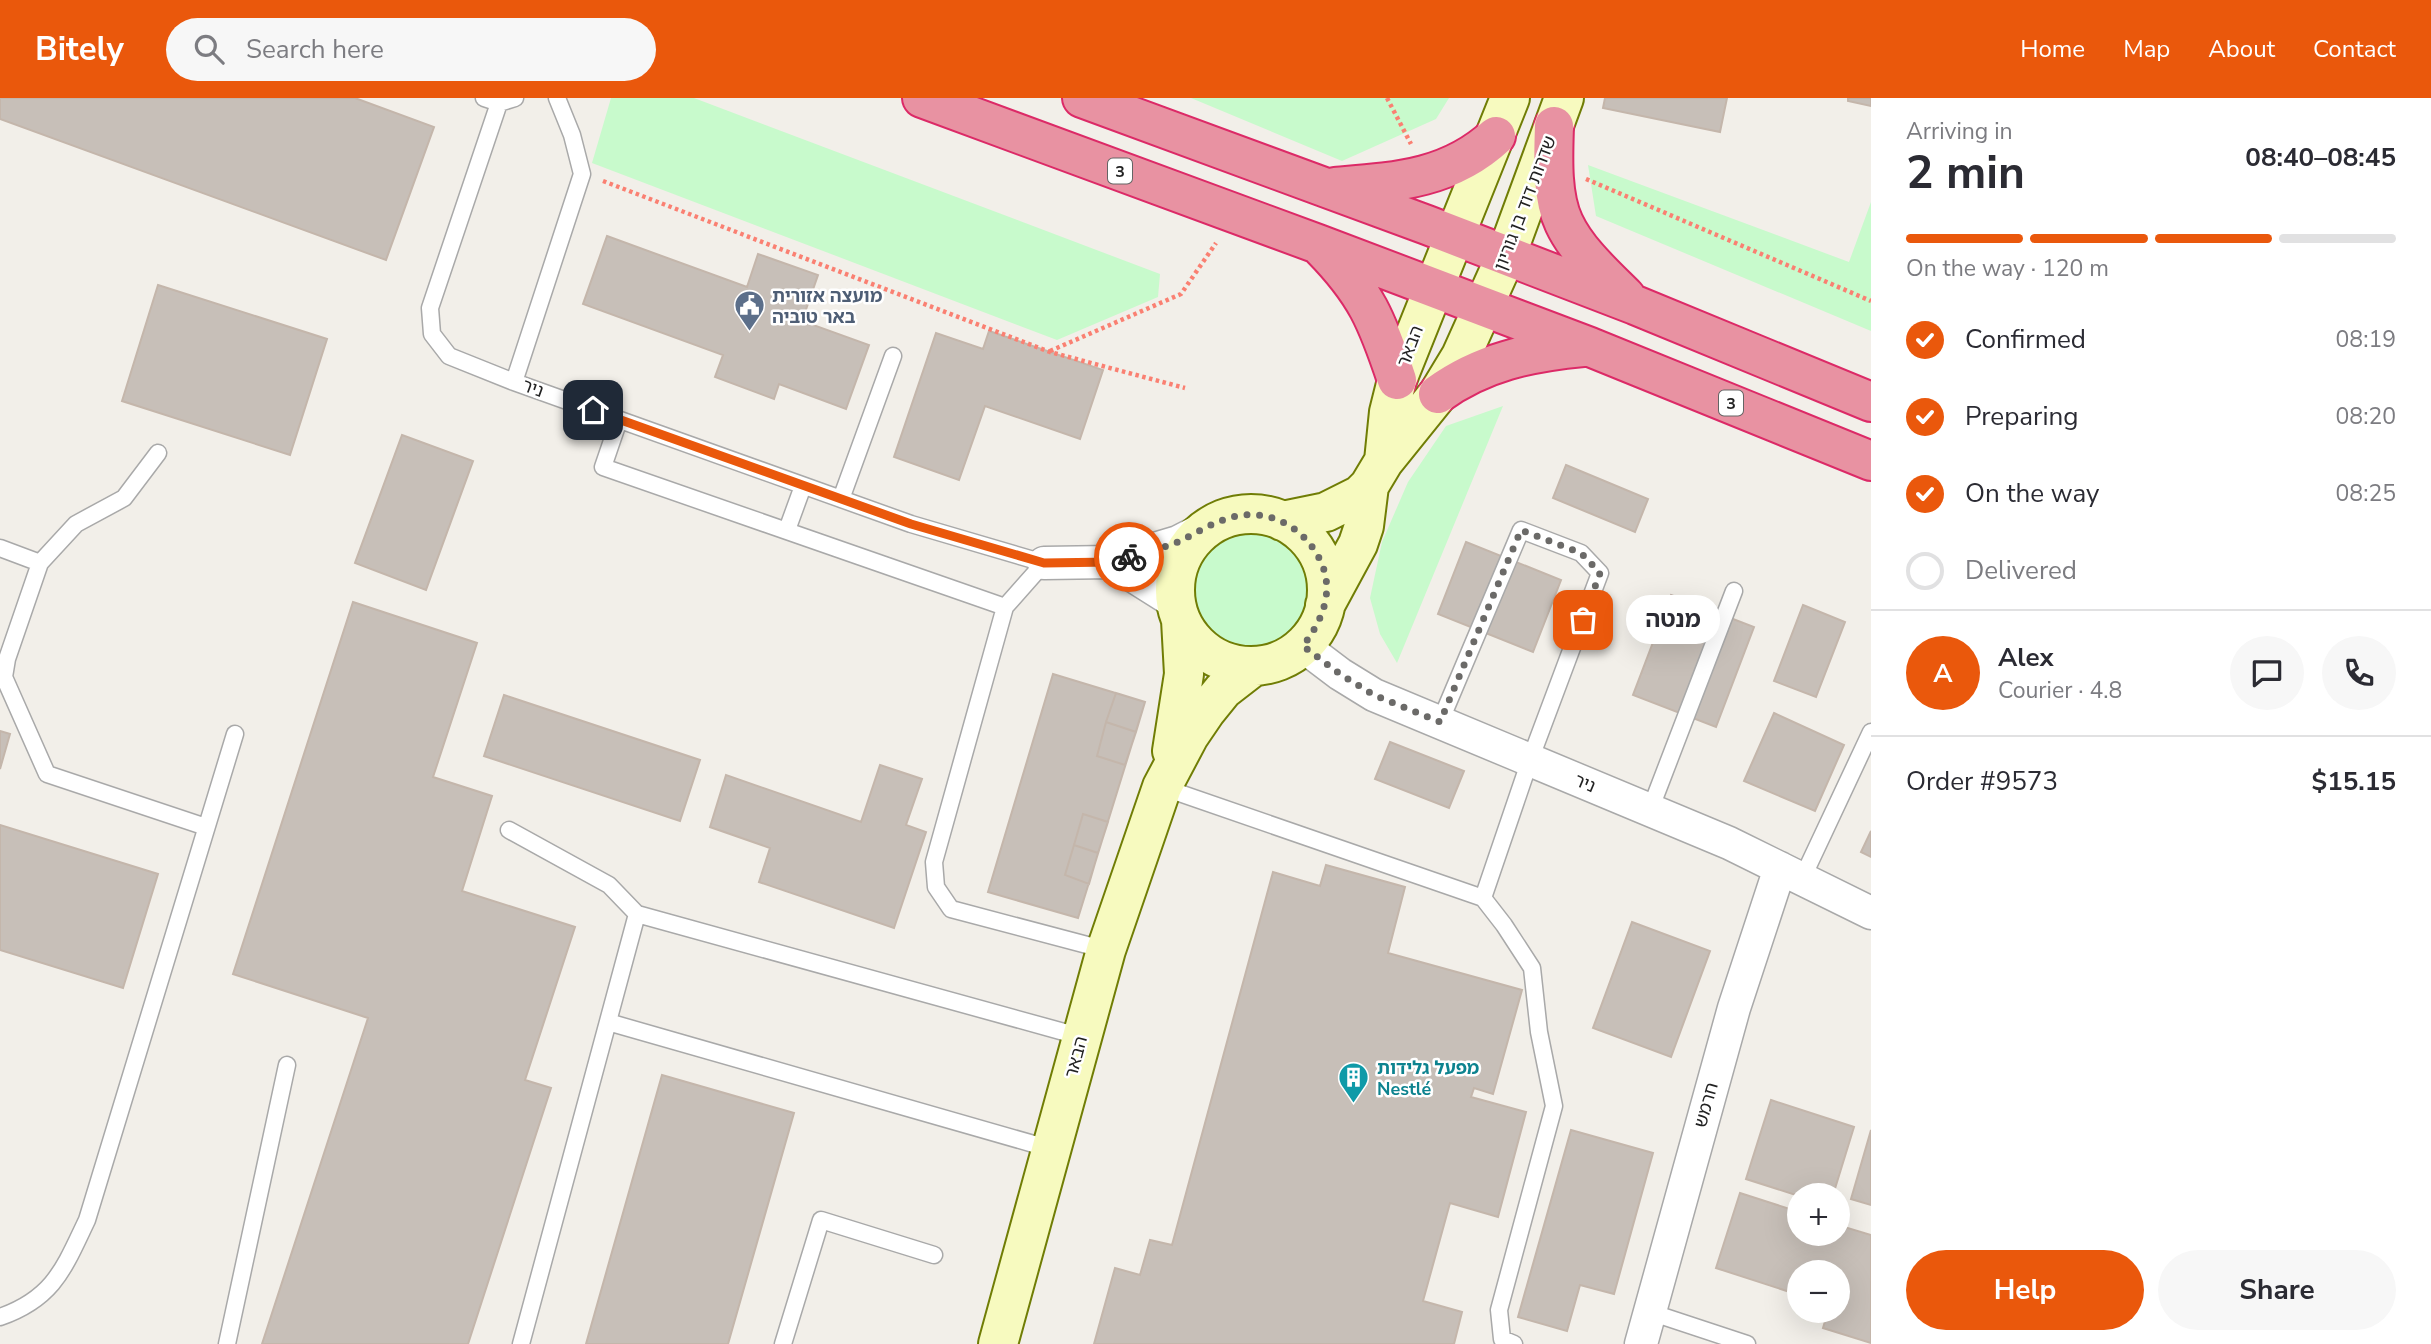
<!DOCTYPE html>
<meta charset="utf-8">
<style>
:root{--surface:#fff;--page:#f7f7f7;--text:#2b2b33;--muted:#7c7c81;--line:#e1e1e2;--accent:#ea580c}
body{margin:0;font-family:"Nunito Sans","Noto Sans Hebrew",sans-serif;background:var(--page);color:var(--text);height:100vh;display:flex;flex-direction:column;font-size:26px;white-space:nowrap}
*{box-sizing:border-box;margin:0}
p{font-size:23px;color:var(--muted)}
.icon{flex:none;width:38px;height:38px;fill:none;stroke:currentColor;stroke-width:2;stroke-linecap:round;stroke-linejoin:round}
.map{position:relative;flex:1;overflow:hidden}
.drawer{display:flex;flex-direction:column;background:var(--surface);width:560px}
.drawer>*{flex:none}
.controls{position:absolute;left:1787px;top:1085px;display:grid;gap:14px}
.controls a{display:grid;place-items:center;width:63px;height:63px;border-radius:50%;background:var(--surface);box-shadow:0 7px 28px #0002;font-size:35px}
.pin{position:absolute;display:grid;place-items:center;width:60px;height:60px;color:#fff;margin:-30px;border-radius:14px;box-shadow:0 4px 10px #0006}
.courier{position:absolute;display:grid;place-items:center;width:70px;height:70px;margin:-35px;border:5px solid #ea580c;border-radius:50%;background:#fff;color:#222;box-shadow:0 2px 9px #0007}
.bubble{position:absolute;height:49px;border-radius:24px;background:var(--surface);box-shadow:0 7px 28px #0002;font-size:23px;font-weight:700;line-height:49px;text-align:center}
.headline em{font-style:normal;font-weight:700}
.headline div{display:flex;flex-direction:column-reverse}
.headline{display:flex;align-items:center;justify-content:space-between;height:119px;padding:0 35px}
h1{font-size:46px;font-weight:700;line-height:52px}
.bar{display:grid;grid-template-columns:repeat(4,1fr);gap:10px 7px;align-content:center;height:84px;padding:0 35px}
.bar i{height:9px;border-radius:5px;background:var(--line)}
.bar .selected{background:var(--accent)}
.bar p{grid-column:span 4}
.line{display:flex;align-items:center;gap:18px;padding:0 35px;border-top:2px solid var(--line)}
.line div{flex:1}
.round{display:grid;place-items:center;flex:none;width:74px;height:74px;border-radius:37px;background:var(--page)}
ol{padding:0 35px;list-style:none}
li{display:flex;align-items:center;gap:21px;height:77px}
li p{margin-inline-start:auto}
li .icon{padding:7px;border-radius:50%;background:var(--accent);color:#fff;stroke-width:4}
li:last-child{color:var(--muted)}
li i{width:38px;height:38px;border:4px solid var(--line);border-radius:50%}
.cta{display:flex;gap:14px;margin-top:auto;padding:14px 35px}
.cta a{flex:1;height:80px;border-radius:42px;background:var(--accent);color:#fff;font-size:28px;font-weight:700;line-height:80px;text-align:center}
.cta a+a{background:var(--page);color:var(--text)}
header{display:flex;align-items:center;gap:42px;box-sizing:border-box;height:98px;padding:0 35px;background:var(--accent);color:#fff}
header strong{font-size:33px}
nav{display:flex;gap:38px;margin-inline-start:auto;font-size:24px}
.search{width:490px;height:63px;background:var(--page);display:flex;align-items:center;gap:18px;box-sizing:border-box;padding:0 24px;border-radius:38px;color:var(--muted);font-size:26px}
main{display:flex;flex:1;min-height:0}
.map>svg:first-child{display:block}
</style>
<header>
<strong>Bitely</strong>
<div class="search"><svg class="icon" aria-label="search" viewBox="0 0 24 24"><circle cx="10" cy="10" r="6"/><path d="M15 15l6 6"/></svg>Search here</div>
<nav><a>Home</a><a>Map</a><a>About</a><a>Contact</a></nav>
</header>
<main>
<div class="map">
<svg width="1871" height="1246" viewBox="0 0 1871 1246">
<rect width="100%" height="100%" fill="#f2efe9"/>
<path fill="#c8facc" d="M611 0H694L1160 176 1158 199 1057 242 592 65Z
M1191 0H1449L1436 21 1342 63Z
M1588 67 1849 164 1871 104V233L1596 118Z
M1503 308 1397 565 1380 536 1370 500 1382 444 1408 384 1446 328Z
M1188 492a62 62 0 1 1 124 0a62 62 0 1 1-124 0Z"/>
<path fill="#c7bfb8" stroke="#c4b6ab" stroke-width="2" d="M0 0H355L434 29 386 162 0 21Z
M1605 0H1727L1720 34 1603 10Z
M1848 0H1871V8L1848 3Z
M607 138 747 189 758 156 818 177 802 223 869 247 846 311 779 286 774 301 715 279 723 257 583 206Z
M158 187 327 241 290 357 122 303Z
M989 233 1103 272 1080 341 985 308 959 382 894 359 936 235 983 251Z
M402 337 473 363 426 492 355 465Z
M1566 367 1648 401 1635 434 1553 400Z
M1466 444 1561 482 1533 554 1438 516Z
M1671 497 1754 529 1716 629 1633 597Z
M353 504 477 545 433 679 492 698 462 793 575 829 525 982 551 990 468 1246H262L368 920 233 876Z
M1803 507 1845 524 1816 599 1774 583Z
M1053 576 1145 604 1078 820 988 794Z
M1116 595 1145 604 1136 634 1106 624Z
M504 597 700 662 680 723 484 658Z
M1774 615 1844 647 1815 713 1744 683Z
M1106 624 1136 634 1125 667 1097 658Z
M0 633 10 636 0 671Z
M1390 644 1464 673 1449 710 1375 681Z
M880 667 922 681 906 727 926 734 894 830 759 784 770 750 710 729 726 677 861 724Z
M1083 716 1108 724 1098 755 1074 747Z
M0 727 158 776 123 890 0 852Z
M1871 733V759L1861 754Z
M1074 747 1098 755 1089 786 1065 777Z
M1326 767 1405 789 1388 855 1522 892 1493 996 1474 990 1471 999 1526 1014 1498 1119 1450 1105 1423 1203 1462 1214 1454 1246H1094L1115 1170 1140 1177 1150 1142 1172 1147 1273 774 1320 788Z
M1632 824 1710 853 1671 959 1593 930Z
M662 977 794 1015 728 1246H586Z
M1771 1002 1854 1029 1833 1097 1799 1098 1746 1081Z
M1571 1032 1653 1055 1614 1196 1580 1187 1567 1233 1518 1219Z
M1871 1032V1107L1851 1101Z
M1740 1095 1799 1114V1136H1838V1127L1871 1137V1245L1823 1230 1828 1213H1838V1174H1799V1197L1716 1170Z"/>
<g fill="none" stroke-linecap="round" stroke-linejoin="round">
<defs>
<path id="lane" d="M484 0 499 5 515 0
M499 5 430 210 432 236 449 258 514 284 911 426 1044 465 1005 509 934 764 936 789 951 811 1106 852
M514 284 582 76 572 37 557 0
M619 322 603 369 1005 509
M158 355 124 400 76 426 40 465 7 561 4 579 47 676 206 729
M841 401 893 258
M787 432 803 388
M0 450 40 465
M1440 624 1521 432 1581 455 1600 475 1530 662 1483 800
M1162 689 1483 800 1504 827 1532 870 1539 934 1554 1008 1499 1212 1502 1241 1514 1246
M1650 712 1734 493
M509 732 609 787 637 816 521 1246
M1802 781 1871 634
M637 816 1082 939
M608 924 1051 1051
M1650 1214 1747 1246
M0 1219C54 1200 64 1170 87 1122L235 636
M227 1246 287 967
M783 1246 821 1122 934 1157"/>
<path id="street" d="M1111 464 1176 505
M1044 465 1111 464 1178 444 1211 427
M1303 548 1340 576 1374 597 1729 745 1871 815
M1641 1246 1734 910 1780 770"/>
<path id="secondary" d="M1384 363 1389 314 1397 282 1510 0
M1175 492a76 76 0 1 1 152 0a76 76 0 1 1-152 0Z
M1282 423 1326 414 1360 397 1369 388 1384 363 1438 296 1461 258 1506 158 1564 0
M1325 507 1358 446 1364 428 1369 388
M1172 653 1184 576 1181 522
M998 1246 1106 852 1162 689 1189 638 1206 613 1223 592 1254 568"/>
<path id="highway" d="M922 0 1318 146 1590 249 1871 363
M1082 0 1427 127 1635 207 1871 304
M1554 28C1553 58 1551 98 1564 125 1577 153 1604 177 1626 199
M1335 89C1396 84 1450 81 1496 38
M1322 150C1366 195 1377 222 1397 282
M1438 296C1482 264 1530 254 1583 249"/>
</defs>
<use href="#lane" stroke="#a9a9a9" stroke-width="19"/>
<use href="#street" stroke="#a9a9a9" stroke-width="35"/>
<use href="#secondary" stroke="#707d05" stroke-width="42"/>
<use href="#highway" stroke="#dc2a67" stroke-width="42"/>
<path stroke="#fa8072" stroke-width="4.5" stroke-dasharray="3.5 3.5" stroke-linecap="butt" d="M1387 0 1411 46
M1586 81 1871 203
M603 83 1050 254 1185 290
M1050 253 1181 196 1216 145"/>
<use href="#lane" stroke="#fff" stroke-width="16"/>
<use href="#street" stroke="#fff" stroke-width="32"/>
<use href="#secondary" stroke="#f7fabf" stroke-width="38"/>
<use href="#highway" stroke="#e892a2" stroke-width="38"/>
</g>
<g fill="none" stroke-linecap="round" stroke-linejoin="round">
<path stroke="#6b6a68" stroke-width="7" stroke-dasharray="0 12.6" d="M1129 459C1146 454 1164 450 1180 443 1196 435 1212 425 1229 420 1267 408 1305 429 1321 464 1335 495 1321 524 1303 548L1340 576 1374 597 1440 624 1521 432 1581 455 1600 475 1583 522"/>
<path stroke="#ea580c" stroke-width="9" d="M593 312 911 426 1044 465 1111 464 1129 459"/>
</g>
<defs>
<symbol id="civic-pin" viewBox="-11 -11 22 30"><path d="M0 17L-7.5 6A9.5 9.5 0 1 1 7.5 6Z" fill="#5c6f8a" stroke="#fff"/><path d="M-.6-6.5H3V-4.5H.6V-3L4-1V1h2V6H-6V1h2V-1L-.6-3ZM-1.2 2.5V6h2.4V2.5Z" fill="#fff"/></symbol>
<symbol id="building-pin" viewBox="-11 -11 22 30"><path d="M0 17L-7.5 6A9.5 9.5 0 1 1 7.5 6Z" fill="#0f9aa8" stroke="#fff"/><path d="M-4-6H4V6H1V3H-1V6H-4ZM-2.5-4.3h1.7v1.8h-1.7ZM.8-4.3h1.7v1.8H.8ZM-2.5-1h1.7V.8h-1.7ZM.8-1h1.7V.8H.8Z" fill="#fff"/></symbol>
</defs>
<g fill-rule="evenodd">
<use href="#civic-pin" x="732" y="190" width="35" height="47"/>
<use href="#building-pin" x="1336" y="962" width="35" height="47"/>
</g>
<g text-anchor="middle" stroke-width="5" stroke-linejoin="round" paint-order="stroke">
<g fill="#fff" stroke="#646464" stroke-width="2">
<rect x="1108" y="60.5" width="24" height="25" rx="5"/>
<rect x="1719" y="292.5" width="24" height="25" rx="5"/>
</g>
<g font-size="16" font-weight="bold" fill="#222">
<text x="1120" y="79">3</text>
<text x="1731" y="311">3</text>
</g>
<g font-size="18" fill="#222" stroke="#fff">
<text transform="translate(1525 105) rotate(-69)" y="6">שדרות דוד בן גוריון</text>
<text transform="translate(1410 248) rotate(-69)" y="6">הבאר</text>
<text transform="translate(533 290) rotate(20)" y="6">ניר</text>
<text transform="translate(1585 685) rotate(23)" y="6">ניר</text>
<text transform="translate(1076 959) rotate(-75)" y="6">הבאר</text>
<text transform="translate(1706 1007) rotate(-74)" y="6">חרמש</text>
</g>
<g font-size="18" font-weight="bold" fill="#4e5e75" stroke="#fff" text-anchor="start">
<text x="772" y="204">מועצה אזורית<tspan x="772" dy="21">באר טוביה</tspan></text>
</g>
<g font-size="18" font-weight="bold" fill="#0d838f" stroke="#fff" text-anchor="start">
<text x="1377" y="976">מפעל גלידות<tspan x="1377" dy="21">Nestlé</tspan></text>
</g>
</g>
</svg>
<div class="controls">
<a>+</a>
<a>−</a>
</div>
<div class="pin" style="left:1583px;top:522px;background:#ea580c"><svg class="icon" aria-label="bag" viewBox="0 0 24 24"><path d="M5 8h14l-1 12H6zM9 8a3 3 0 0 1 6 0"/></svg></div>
<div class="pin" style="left:593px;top:312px;background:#1f2937"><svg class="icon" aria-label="home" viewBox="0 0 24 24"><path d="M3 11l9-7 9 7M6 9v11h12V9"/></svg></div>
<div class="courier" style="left:1129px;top:459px"><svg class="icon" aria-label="bike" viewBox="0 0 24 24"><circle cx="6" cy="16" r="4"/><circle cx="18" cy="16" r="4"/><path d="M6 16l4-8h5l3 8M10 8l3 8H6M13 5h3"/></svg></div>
<div class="bubble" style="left:1626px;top:497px;width:94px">מנטה</div>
</div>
<section class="drawer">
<div class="headline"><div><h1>2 min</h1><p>Arriving in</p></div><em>08:40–08:45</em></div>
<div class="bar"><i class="selected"></i><i class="selected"></i><i class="selected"></i><i></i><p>On the way · 120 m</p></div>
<ol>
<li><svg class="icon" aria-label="check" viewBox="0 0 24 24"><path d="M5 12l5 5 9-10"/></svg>Confirmed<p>08:19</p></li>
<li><svg class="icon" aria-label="check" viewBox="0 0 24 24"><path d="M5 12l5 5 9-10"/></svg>Preparing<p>08:20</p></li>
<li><svg class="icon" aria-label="check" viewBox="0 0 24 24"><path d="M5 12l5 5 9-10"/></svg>On the way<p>08:25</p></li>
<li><i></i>Delivered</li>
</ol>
<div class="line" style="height:126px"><b class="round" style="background:var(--accent);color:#fff">A</b><div><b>Alex</b><p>Courier · 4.8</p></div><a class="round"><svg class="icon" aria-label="chat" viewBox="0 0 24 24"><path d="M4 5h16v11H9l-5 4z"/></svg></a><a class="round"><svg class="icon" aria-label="phone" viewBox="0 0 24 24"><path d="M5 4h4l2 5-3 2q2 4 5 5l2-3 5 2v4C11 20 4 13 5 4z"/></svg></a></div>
<div class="line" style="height:91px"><div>Order #9573</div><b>$15.15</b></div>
<div class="cta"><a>Help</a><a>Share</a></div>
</section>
</main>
